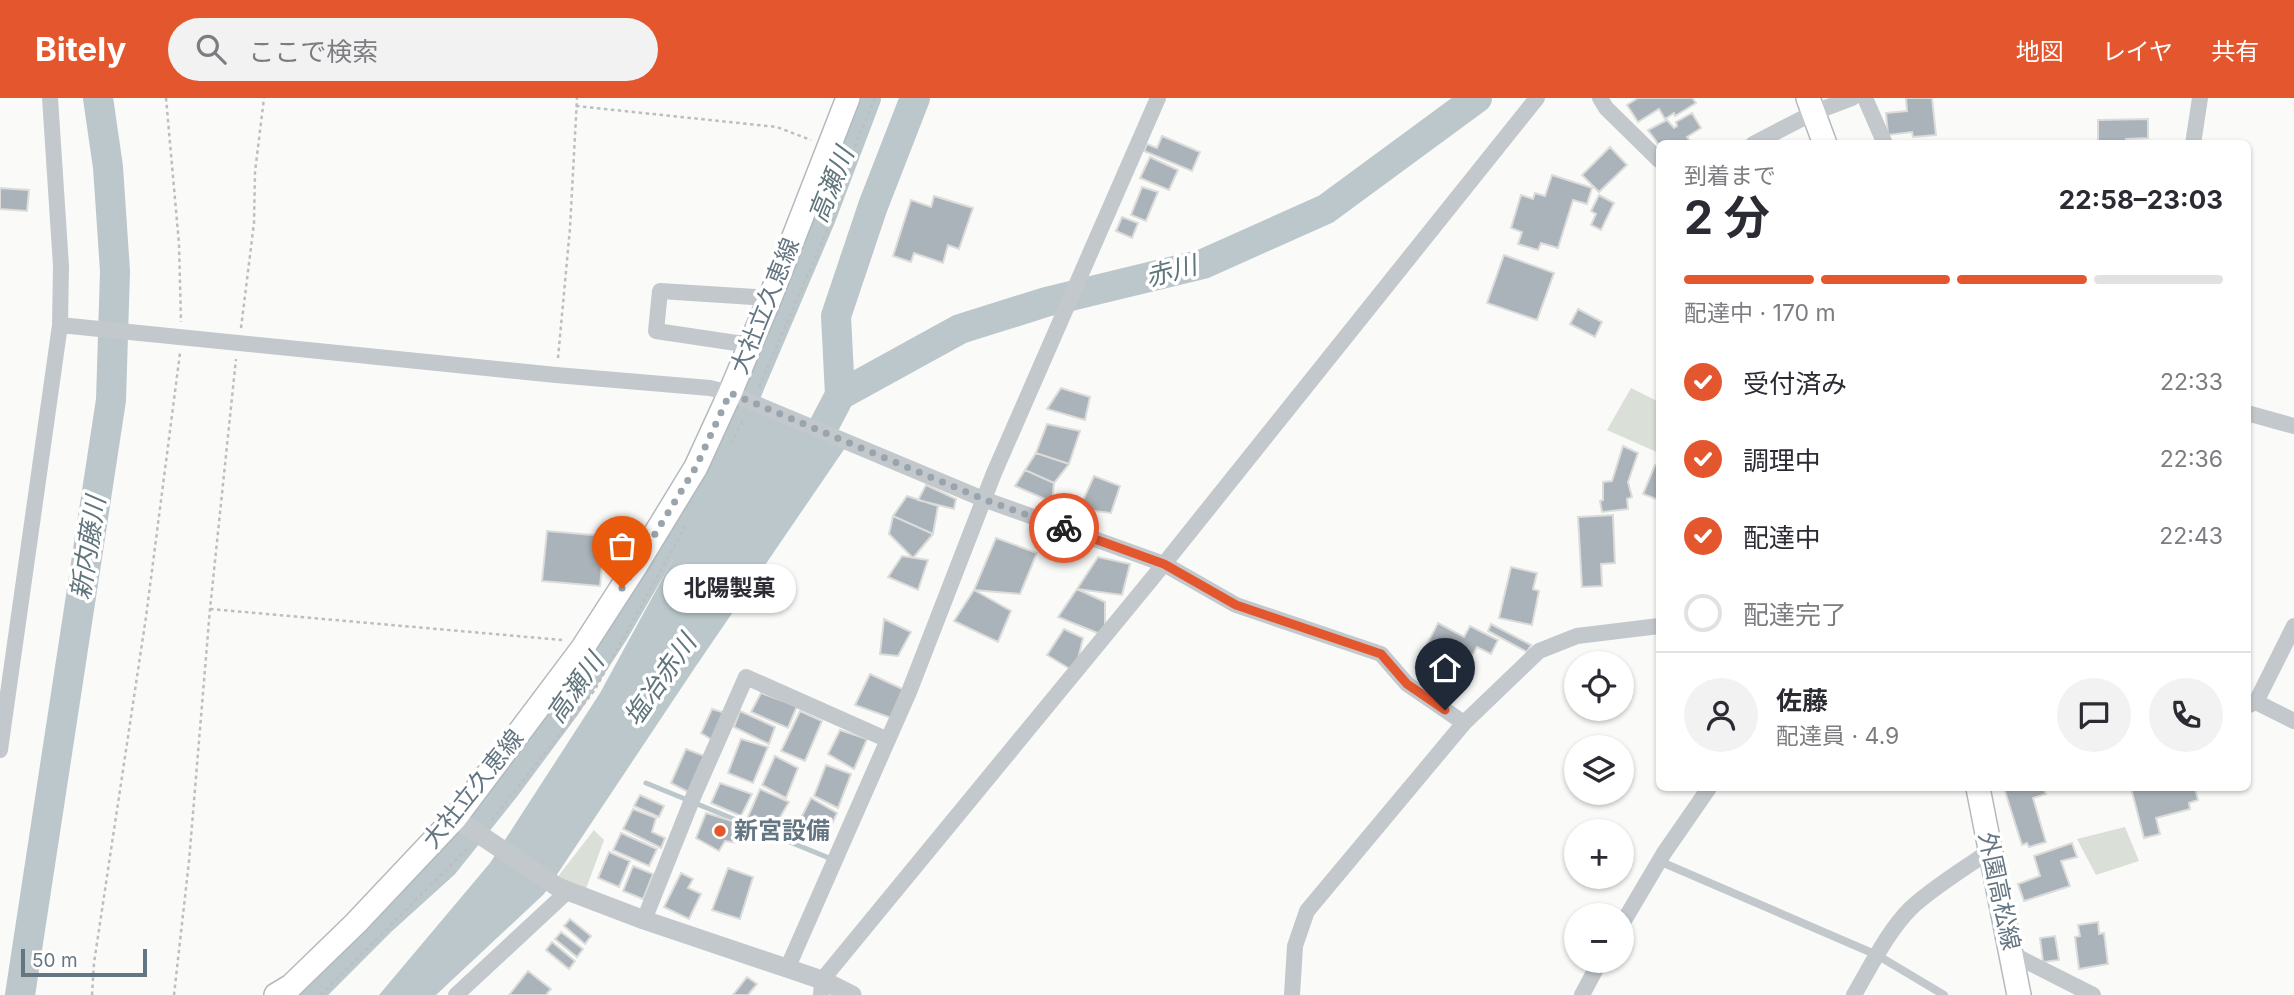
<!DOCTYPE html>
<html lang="ja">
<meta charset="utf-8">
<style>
:root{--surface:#fff;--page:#f2f2f3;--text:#2b2b33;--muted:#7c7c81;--line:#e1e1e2;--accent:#e4572e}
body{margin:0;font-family:Inter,"Noto Sans JP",sans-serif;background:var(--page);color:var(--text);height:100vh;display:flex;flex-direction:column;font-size:26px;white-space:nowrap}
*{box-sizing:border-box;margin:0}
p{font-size:23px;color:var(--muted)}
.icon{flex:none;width:38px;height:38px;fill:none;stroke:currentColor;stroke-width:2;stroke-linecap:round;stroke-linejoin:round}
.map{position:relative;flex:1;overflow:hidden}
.sheet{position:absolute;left:1656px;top:42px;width:595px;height:651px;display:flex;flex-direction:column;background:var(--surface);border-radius:10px;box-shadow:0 2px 5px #0004}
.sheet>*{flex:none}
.controls{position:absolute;left:1564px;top:553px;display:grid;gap:14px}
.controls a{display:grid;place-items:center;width:70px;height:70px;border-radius:50%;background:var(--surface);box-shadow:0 2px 5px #0004;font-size:35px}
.scale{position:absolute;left:21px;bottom:18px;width:126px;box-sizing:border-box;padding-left:7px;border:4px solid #657683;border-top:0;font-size:19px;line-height:24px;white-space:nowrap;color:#657683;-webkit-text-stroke:5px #fff;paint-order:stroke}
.pin{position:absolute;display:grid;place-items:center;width:60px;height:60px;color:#fff;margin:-72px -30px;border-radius:50% 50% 50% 0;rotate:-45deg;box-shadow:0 0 7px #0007}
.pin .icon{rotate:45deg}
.courier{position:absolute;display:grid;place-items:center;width:70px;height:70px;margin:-35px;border:5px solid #e4572e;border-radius:50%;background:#fff;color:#222;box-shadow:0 2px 9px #0007}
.bubble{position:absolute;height:49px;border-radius:24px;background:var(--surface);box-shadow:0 2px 5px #0004;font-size:23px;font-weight:700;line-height:49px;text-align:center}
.summary em{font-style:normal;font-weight:700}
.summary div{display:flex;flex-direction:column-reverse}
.summary{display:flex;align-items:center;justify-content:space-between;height:119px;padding:0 28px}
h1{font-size:46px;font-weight:700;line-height:52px}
.bar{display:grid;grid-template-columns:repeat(4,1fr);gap:10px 7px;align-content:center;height:84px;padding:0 28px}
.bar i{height:9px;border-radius:5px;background:var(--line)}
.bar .active{background:var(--accent)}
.bar p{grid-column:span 4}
.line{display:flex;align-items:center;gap:18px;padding:0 28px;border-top:2px solid var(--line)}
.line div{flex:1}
.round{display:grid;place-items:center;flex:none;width:74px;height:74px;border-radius:37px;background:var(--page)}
ol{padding:0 28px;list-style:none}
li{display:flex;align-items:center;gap:21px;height:77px}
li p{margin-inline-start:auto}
li .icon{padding:7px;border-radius:50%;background:var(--accent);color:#fff;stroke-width:4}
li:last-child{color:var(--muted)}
li i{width:38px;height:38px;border:4px solid var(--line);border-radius:50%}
header{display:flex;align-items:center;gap:42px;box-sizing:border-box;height:98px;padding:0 35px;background:var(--accent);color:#fff}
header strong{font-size:33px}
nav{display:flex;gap:38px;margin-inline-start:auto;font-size:24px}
.search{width:490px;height:63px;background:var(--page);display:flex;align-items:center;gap:18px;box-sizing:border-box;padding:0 24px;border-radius:38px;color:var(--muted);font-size:26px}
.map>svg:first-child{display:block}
</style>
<header>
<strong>Bitely</strong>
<div class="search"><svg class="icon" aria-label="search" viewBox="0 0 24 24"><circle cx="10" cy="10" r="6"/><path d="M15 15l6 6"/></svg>ここで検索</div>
<nav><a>地図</a><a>レイヤ</a><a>共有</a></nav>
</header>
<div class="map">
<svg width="2294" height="897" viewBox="0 0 2294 897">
<rect width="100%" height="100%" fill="#fafaf8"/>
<path fill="#dadfd7" d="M1631 290 1659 304V355L1607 332Z
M2125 729 2139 763 2096 777 2077 741Z
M594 732 604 742 583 799 556 781Z"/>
<path fill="#bbc7cb" d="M755 311 845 350 696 568 544 796 436 897H379L490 765 600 595Z"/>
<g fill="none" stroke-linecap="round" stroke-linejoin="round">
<path stroke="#bbc7cb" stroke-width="5" d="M646 685 829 760"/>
<path stroke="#bbc7cb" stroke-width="30" d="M840 297 960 231 1046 204 1203 166 1326 111 1477 0
M806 362 840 297 836 218 873 108 915 0
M20 897 111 302 115 173 108 69 98 0
M307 897 381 823 444 766 504 691 565 609 615 532 730 333 821 119 866 0"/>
</g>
<path fill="#aab3b9" stroke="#dcdcda" stroke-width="2" d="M1638 0H1692L1696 5 1675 18 1674 15 1665 21 1659 11 1638 24 1627 7Z
M1906 0H1932L1936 37 1913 39 1912 34 1888 37 1886 15 1907 13Z
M1692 15 1701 30 1687 39 1692 46H1659V47L1648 32 1667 22 1674 30 1677 28 1676 24Z
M2148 21V40L2126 41V46H2075V43H2098V22Z
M1162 38 1200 54 1192 73 1144 53 1147 46 1157 50Z
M1610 49 1627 67 1599 94 1582 77Z
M1150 59 1178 72 1169 92 1140 80Z
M1552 77 1592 90 1587 106 1573 102 1558 150 1541 145 1538 152 1518 146 1522 134 1511 130 1521 97 1533 101 1535 95 1545 98Z
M1142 89 1158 94 1146 123 1131 117Z
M0 90 29 92 27 113 0 111Z
M1599 97 1614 105 1601 132 1591 127 1596 116 1591 113Z
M934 98 973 110 959 151 948 147 943 165 914 155 911 164 893 158 911 102 931 109Z
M1122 119 1138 125 1132 140 1116 133Z
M1504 157 1554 175 1537 222 1487 205Z
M1578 211 1602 224 1595 239 1570 226Z
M1061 290 1090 299 1085 322 1047 311Z
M1047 326 1080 333 1069 366 1036 355Z
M1623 348 1638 355 1628 384 1632 399 1627 401 1628 411 1602 414 1600 403 1603 402V384L1612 383Z
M1036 355 1069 366 1054 385 1025 372Z
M1655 367 1659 368V402L1643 396Z
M1025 372 1054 385 1052 404 1015 388Z
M1094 378 1120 388 1111 415 1079 411Z
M926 387 956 401 954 411 918 402Z
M907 398 938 408 933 436 893 418Z
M1613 417 1615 465 1601 466 1602 488 1582 489 1578 419Z
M893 418 933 436 913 460 889 436Z
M547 433 605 438 600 488 542 483Z
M996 440 1037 455 1020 496 974 492Z
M902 458 928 462 918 492 888 479Z
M1098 459 1130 466 1122 497 1077 491Z
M1511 469 1537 475 1533 491 1539 493 1532 527 1499 520Z
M1077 491 1105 504V538L1058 519Z
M974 492 1011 513 998 544 954 523Z
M884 521 911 534 898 558 880 556Z
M1438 525 1464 539 1470 528 1498 542 1491 556 1477 549 1455 590 1415 569Z
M1491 526 1531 547 1527 554 1488 533Z
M1064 531 1083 540 1075 574 1047 557Z
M870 576 909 594 897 622 855 607Z
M761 595 797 608 788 630 751 614Z
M712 611 725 615 714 643 701 635Z
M740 613 775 629 769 646 734 629Z
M800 613 822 623 805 663 781 653Z
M840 632 867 641 854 671 828 656Z
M741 641 768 649 753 685 728 675Z
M686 651 710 660 694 697 671 685Z
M775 658 798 670 786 700 762 687Z
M826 667 851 676 838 710 814 698Z
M720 685 752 696 741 718 711 705Z
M2004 690H2043L2046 696 2033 700 2046 744 2029 749 2027 745 2022 747Z
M2131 690H2195L2198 702 2189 705 2190 711 2156 720 2160 736 2144 740Z
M760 691 789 704 772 733 747 721Z
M640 697 664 708 659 719 634 708Z
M811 700 837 715 826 740 797 728Z
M633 711 656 720 652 734 665 740 661 750 623 731Z
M706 715 742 726 739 745 725 743 719 753 696 740Z
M621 735 657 751 649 768 613 752Z
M2072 745 2077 759 2061 763 2070 788 2024 803 2018 786 2040 778 2034 758Z
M609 754 630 763 619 789 598 780Z
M633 768 653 776 643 801 623 793Z
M728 770 753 779 740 821 712 812Z
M681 775 693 781 688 790 701 796 689 821 664 809Z
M570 821 591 838 585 846 564 828Z
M2098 824 2099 836 2104 835 2108 866 2079 871 2075 839 2080 838 2078 827Z
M561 834 583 851 577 859 555 841Z
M2055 838 2059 862 2043 864 2040 840Z
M552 844 575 863 569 871 546 852Z
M528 873 551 891 546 897H509Z
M747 879 757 886 748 897H733Z"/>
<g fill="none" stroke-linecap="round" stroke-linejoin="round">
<defs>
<path id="secondary" d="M1808 0 1825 46
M1978 690 2019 897
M276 897 291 888 356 825 455 720 582 551 635 469 696 369 730 295 770 200 848 0"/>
</defs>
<use href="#secondary" stroke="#b3babf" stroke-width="26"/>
<path stroke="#bbbfc2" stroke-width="2.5" stroke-dasharray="3.5 3.5" stroke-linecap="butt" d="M166 0 179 146 181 224
M576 8 777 29 811 42
M241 230 254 125 255 74 264 0
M558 260 570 130 577 0
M759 289 837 109 854 50 875 0
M731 345 744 320
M210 511 562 542
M492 722 594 593 686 427
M92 897 94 865 146 519 180 255
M174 897 189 763 210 511 236 261
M321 897 467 751"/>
<path stroke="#c3c8cc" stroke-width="8" d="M1659 763 1877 857 1944 897"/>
<path stroke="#c3c8cc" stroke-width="16" d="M1600 0 1606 10 1659 62
M1865 0 1885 46
M1753 46 1815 14 1852 0
M2193 46 2200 0
M60 227 556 277 710 290 730 295 983 401 1164 466 1236 507 1381 556 1407 586 1464 625
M750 247 656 233 660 193 770 200
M2247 315 2294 328
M2256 604 2294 623
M2247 608 2256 604 2294 528
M0 652 60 227 61 168 50 0
M644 822 694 697 746 579 888 642
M1622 826 1664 755 1709 690
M2012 856 2093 897
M787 871 909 594 994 375 1158 0
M456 897 568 793
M821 897 822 882 1164 466 1537 0
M1292 897 1295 848 1307 813 1464 625 1539 553 1577 538 1659 528
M1582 897 1600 863
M1854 897C1871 868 1887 834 1911 810 1935 788 1964 771 1991 752"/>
<path stroke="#c3c8cc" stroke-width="19" d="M455 720 556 788 568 793 644 822 822 882 852 897"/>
<use href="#secondary" stroke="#fff" stroke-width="23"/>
</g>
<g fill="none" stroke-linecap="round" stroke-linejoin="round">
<path stroke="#99a4ac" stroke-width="7" stroke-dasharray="0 12.6" d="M622 490 696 369 730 295 983 401 1064 430"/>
<path stroke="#e4572e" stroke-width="9" d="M1064 430 1164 466 1236 507 1381 556 1407 586 1445 612"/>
</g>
<circle fill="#e4572e" stroke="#fff" stroke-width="2.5" cx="720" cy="733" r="7"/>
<g text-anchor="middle" stroke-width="7" stroke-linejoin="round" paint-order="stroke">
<g font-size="24" fill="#657683" stroke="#fff">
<text transform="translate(765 208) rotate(-68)" y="8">大社立久恵線</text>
<text transform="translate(473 691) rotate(-51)" y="8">大社立久恵線</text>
<text transform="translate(1999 793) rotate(78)" y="8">外園高松線</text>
</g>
<g font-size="24" font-weight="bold" fill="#657683" stroke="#fff" text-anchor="start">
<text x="734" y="741">新宮設備</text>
</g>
<g font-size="26" font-style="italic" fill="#60757c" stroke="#fff">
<text transform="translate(831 87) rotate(-68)" y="9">高瀬川</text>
<text transform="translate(1171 173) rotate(-15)" y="9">赤川</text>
<text transform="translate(88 450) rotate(-81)" y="9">新内藤川</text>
<text transform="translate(660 582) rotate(-55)" y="9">塩冶赤川</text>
<text transform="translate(575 590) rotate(-55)" y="9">高瀬川</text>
</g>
</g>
</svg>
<div class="controls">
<a><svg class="icon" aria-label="locate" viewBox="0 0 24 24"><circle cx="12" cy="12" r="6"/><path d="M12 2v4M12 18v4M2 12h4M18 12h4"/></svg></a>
<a><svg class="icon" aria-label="layers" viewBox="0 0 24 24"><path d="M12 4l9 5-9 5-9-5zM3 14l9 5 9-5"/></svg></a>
<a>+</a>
<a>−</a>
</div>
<div class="scale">50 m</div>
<div class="pin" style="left:622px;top:490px;background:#ea580c"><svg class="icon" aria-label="bag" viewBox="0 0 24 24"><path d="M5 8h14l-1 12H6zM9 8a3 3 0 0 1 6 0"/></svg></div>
<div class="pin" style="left:1445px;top:612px;background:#1f2937"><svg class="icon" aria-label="home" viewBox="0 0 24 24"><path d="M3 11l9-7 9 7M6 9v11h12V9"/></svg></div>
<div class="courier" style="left:1064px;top:430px"><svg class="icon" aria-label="bike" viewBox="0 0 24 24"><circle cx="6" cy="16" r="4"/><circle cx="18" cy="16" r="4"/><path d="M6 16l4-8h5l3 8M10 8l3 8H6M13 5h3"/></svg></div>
<div class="bubble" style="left:663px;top:466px;width:133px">北陽製菓</div>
<section class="sheet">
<div class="summary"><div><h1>2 分</h1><p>到着まで</p></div><em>22:58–23:03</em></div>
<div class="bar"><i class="active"></i><i class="active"></i><i class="active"></i><i></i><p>配達中 · 170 m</p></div>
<ol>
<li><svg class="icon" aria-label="check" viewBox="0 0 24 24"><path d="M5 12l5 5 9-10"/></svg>受付済み<p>22:33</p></li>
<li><svg class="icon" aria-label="check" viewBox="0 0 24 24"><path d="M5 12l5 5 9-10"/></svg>調理中<p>22:36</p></li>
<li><svg class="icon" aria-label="check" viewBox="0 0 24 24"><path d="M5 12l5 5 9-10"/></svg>配達中<p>22:43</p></li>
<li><i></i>配達完了</li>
</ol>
<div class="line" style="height:126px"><a class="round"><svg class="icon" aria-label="person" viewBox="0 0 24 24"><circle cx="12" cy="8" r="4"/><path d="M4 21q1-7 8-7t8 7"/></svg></a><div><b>佐藤</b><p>配達員 · 4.9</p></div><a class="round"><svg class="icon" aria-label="chat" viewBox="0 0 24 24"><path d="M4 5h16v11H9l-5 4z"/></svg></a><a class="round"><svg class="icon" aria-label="phone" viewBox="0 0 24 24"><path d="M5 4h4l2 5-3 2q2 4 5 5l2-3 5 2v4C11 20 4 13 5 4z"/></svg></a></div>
</section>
</div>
